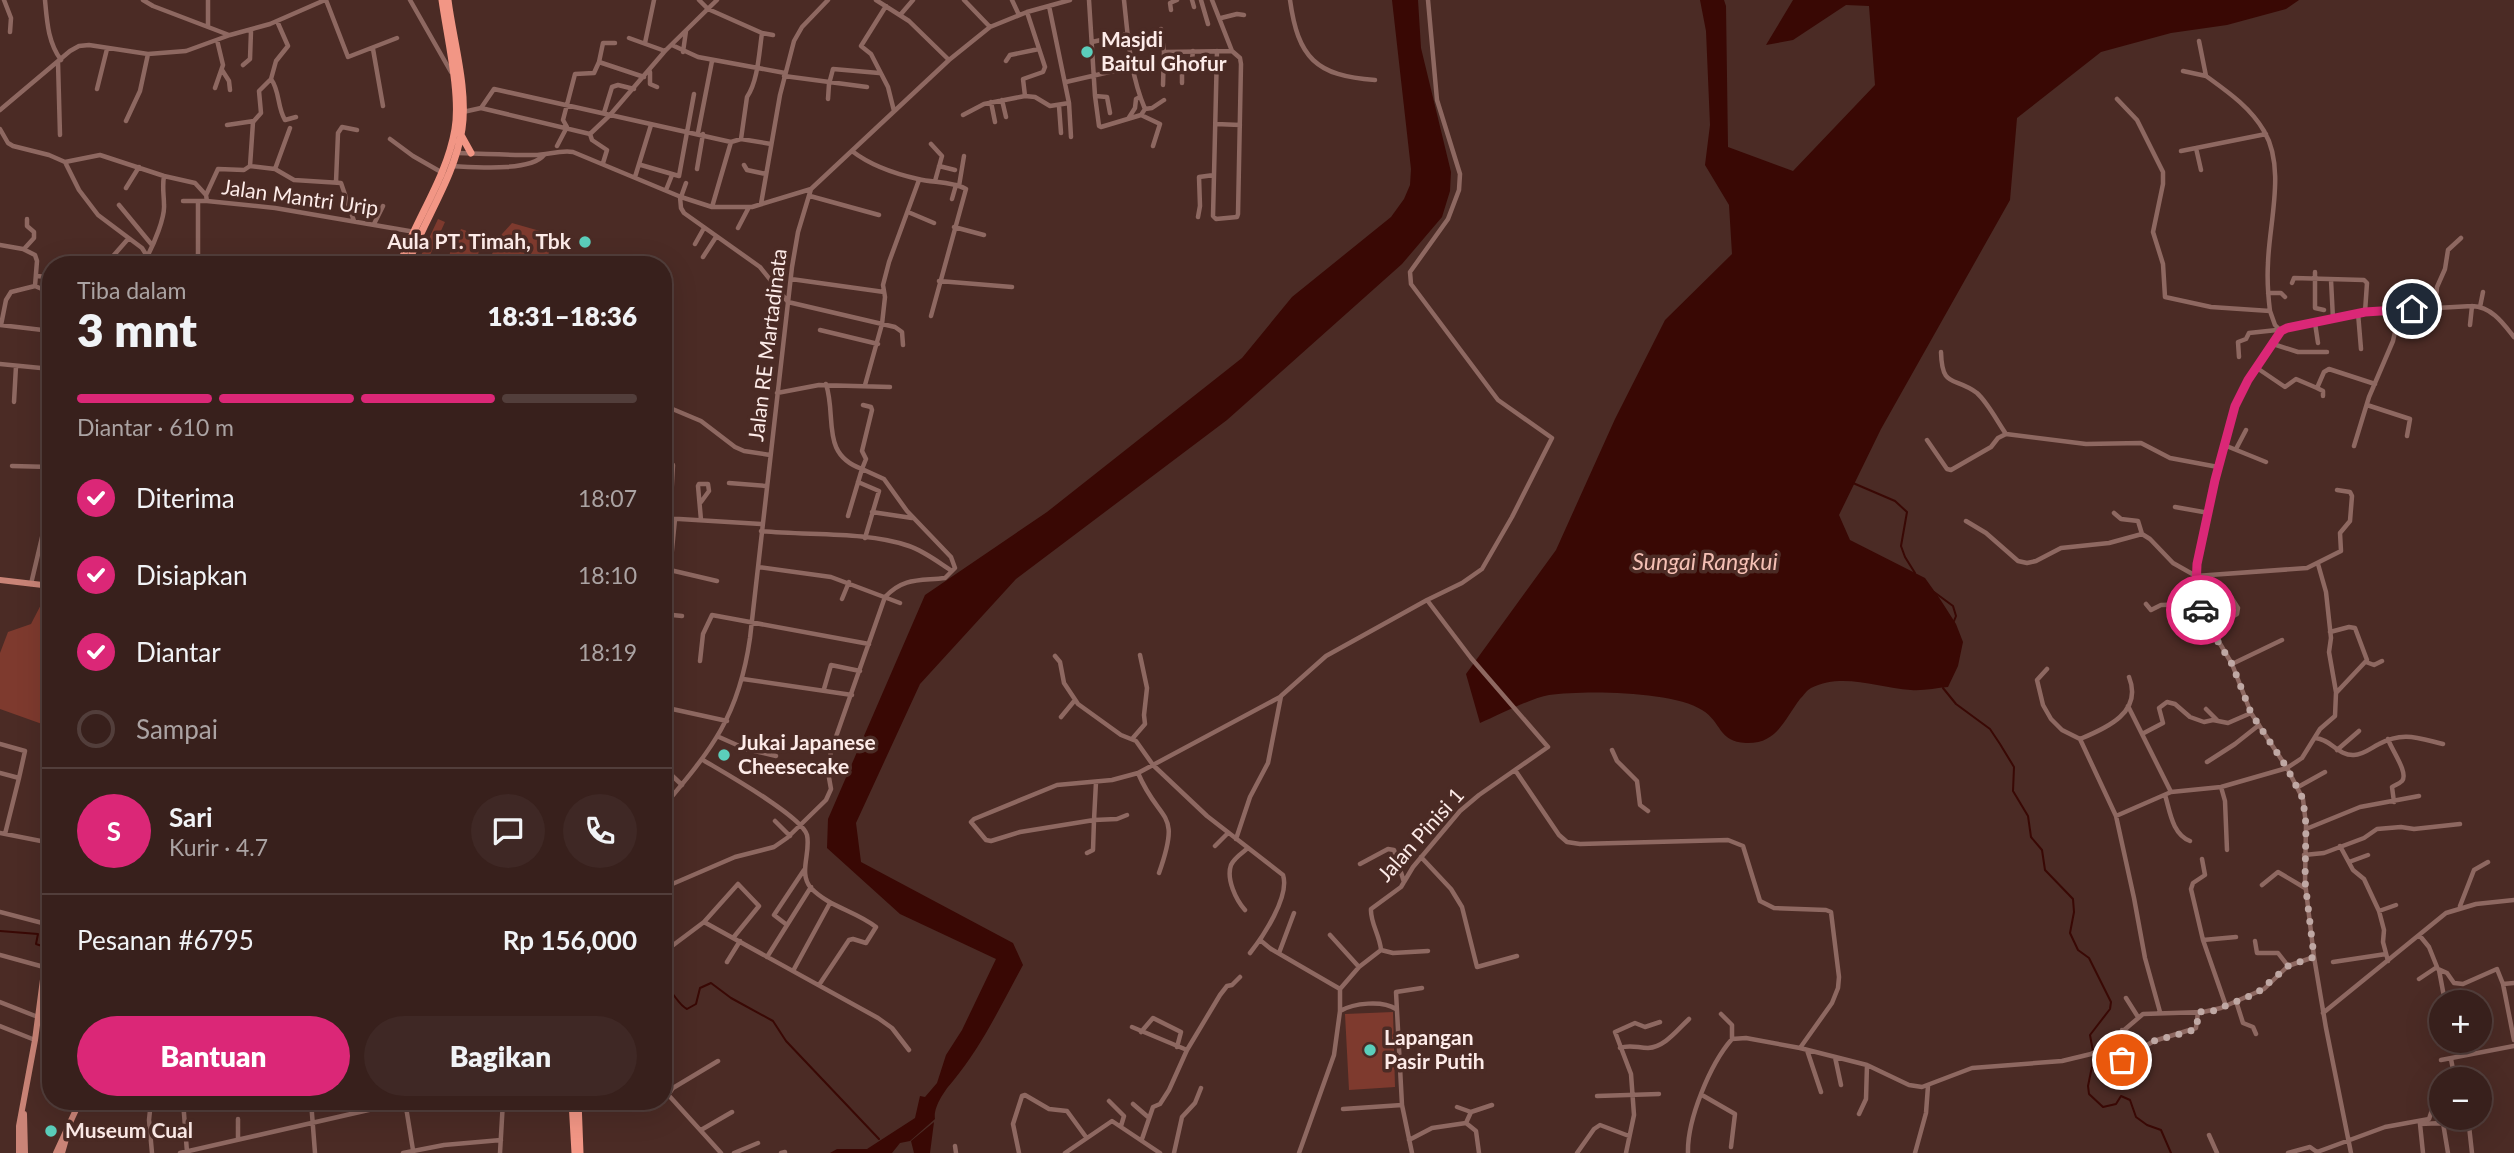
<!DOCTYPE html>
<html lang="id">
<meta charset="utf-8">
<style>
:root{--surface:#38201c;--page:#3f2825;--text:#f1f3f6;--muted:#aba3a3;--line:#523e3b;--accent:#db2777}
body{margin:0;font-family:Lato,sans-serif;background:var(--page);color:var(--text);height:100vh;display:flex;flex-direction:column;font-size:26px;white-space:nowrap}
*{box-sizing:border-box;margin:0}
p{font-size:23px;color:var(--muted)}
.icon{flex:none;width:38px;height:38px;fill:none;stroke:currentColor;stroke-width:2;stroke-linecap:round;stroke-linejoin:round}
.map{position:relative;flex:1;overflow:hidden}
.drawer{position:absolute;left:42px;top:256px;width:630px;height:854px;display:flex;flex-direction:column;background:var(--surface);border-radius:28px;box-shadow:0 7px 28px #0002,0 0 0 2px var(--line)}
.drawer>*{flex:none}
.controls{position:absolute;left:2429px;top:990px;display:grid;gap:14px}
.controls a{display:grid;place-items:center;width:63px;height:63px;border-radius:50%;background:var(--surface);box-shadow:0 7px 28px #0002,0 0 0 2px var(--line);font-size:35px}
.pin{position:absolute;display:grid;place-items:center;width:60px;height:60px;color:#fff;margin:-30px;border:4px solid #fff;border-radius:50%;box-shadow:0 2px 7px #0007}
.courier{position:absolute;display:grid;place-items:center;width:70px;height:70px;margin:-35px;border:5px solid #db2777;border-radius:50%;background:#fff;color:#222;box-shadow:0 2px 9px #0007}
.summary em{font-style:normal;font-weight:800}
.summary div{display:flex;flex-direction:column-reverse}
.summary{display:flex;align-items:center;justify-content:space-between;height:119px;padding:0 35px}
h1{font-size:46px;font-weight:800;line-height:52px}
.bar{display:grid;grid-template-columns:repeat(4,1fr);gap:10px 7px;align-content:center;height:84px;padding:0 35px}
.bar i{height:9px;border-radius:5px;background:var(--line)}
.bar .selected{background:var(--accent)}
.bar p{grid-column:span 4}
.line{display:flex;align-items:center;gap:18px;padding:0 35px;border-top:2px solid var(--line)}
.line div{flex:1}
.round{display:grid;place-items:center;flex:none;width:74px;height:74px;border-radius:37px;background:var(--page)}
ol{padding:0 35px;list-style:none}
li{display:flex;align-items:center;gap:21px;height:77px}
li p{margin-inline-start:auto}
li .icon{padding:7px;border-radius:50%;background:var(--accent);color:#fff;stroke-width:4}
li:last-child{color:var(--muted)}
li i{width:38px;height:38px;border:4px solid var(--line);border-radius:50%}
.primary-button{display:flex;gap:14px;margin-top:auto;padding:14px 35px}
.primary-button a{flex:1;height:80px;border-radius:42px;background:var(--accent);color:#fff;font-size:28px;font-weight:800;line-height:80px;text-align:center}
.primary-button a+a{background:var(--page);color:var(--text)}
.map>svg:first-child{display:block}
</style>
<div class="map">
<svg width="2514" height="1153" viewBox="0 0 2514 1153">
<rect width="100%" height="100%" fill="#4b2b25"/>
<path fill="#7e3a2e" d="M438 219 445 222 426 264H417Z
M512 223 540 231 550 248 546 264 511 261 510 264H487L502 234Z
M461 229C477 233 484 250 474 264H445Z
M48 591 51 592V700L42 724 0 709V653L8 632 31 624Z
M1393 1012 1395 1087 1349 1090 1345 1014Z"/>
<path fill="#390804" d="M1392 0H1418L1421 48 1451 172 1450 191 1442 217 1402 264 1227 420 1016 579 920 684 856 823 861 862 1013 943 1023 965C1001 1005 982 1046 953 1081 945 1090 933 1107 935 1119L910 1141 900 1143 892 1153H830L837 1149H867L915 1118 920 1096 925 1097 937 1083 946 1055 962 1030 996 959 900 914 827 848 828 819 925 595 1047 512 1242 358 1292 297 1391 217 1404 199 1410 185 1411 169Z
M1700 0H1724L1726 6 1728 147 1793 171 1875 85 1869 6 1846 5 1793 40 1766 45 1793 0H2299L2286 9 2227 25 2171 33 2101 52 2017 118 2010 200 1881 429 1839 515 1850 540 1925 578 1940 599 1956 624 1963 642 1958 666 1948 687C1936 688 1923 691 1911 690 1878 688 1843 672 1811 688 1807 690 1804 695 1800 699 1784 720 1777 744 1746 743 1718 742 1722 722 1702 710 1673 691 1584 690 1549 695 1531 698 1499 715 1480 723L1466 674 1556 550 1615 419 1665 320 1732 254 1729 205 1705 165 1710 125 1706 31Z
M934 1122 930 1153H914L911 1141Z"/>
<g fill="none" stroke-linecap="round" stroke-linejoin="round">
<path stroke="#390804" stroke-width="2" d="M1853 483 1895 501 1907 512 1901 546 1905 557 1915 573
M1934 592 1953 606 1956 616 1954 621
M1943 688 1956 704 1990 729 2000 744 2014 767 2013 791 2028 816 2031 837 2042 850 2045 870 2073 899 2074 912 2070 933 2078 950 2089 958 2111 1002 2110 1009 2090 1035 2094 1057 2088 1086 2089 1094 2103 1107 2116 1104 2121 1096 2130 1100 2136 1117 2147 1125 2161 1130 2171 1153
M0 931 38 934 36 944 51 949
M663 985C674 991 677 1004 687 1009L696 1004 700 988 711 983 731 998 773 1021 786 1041 879 1139"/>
<path stroke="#8e6861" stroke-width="4.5" d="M4 0 11 18 10 32
M45 0C47 22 48 42 61 60
M143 0 153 6 229 35
M208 0V25
M326 0 348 57 397 38
M410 0 451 72
M699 0 708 9 762 33C759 53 758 81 747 97L741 139
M876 0 909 21 949 60
M964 0 990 27
M1012 0 1019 15
M1089 0 1095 96 1107 97 1110 113
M1124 0C1128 37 1130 74 1145 109
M1192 0 1194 7
M1201 0 1208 24
M1212 0 1232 51 1240 58 1241 64 1238 214 1237 217 1216 219 1213 216 1217 51
M1290 0C1298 58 1316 76 1375 80
M886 6 861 46 871 54 888 87 894 111
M1049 6 1069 103 1071 137
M1171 10 1170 3 1177 0
M901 14 913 0
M1221 18 1237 14 1244 15
M1161 29 1164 52 1163 85
M762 33 773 35
M629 38 665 51
M2199 41 2206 76C2228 92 2250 107 2264 131 2286 168 2269 223 2268 263 2267 279 2268 295 2270 311
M1092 42 1128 34
M615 43H603L599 62 644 77
M645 43 654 0
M672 45 698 57 785 73
M1130 48 1163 44
M373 49 383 106
M683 52 686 31
M1164 52 1232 51
M1006 61 1010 55 1039 49
M58 62 60 135
M243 65 250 59 251 31
M222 70 229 81 230 90
M2183 71 2206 76
M650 72V84L657 87
M784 76 867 87
M271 79C280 91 277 107 285 120L296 117
M1066 82 1131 67
M1182 83V69L1191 68 1193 51
M215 88 223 65 217 40
M97 89 107 49
M1025 96 1023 79 1043 72 1045 67 1027 12
M1095 96 1099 126 1101 127 1141 115 1145 109 1152 108 1164 100
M828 99 829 84 833 69 879 73
M2117 99 2137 120 2163 172V184L2153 232 2163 264 2165 297 2211 307 2270 311 2275 325 2281 331
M1002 100 1006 117
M991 102 995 122
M1059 106 1061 133
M481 108 494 89 731 142 741 139 771 144
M0 110 70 51 79 46 89 45 148 54 186 51 230 35 270 24 325 0
M463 112 481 108 590 134 610 115 665 51 717 0
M604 113 612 87 618 85 634 89
M963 115 984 104 1025 96 1035 97 1050 106 1069 103
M1141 115 1160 124 1153 146
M1128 119 1135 108 1136 99 1140 97
M126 121 140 91 148 54
M1216 124 1240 125
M227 125 254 121
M0 129 8 143 13 146 49 155 65 162 79 190 98 215 142 248 152 264
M698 133 712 61
M590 134 592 140 607 150 603 163
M390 139 413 156 441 172
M931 144 942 156 935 181
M557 146 567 127 563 120 575 74 594 73 599 62
M2196 148 2201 170
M852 151C870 165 896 174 918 179 933 183 951 181 966 189L931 316
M2181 151 2266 134
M455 153C482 154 508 155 534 155 548 155 559 150 573 152L681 197 712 207H752L811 189
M65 162 100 155 164 176 195 183 206 195
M641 165 679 176 694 94
M744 165 747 170 766 174
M250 166 275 169 294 180 341 183 354 221
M451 166C474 167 530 172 544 155
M939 166 955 170
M275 169 290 128
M697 169 703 134
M635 177 651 125
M336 182 338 133 342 127 357 130
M959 186 964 156
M126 188 139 167
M666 190 672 175
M810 196 879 215
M680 197 681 208 684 213 760 267 788 302 895 327 902 332 903 345
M681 197 686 183
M952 199 956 185
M183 201H207L275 208 415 232
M207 201 206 195 218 169 244 170 250 166 253 122 261 113 259 91 271 79 276 61 288 46 277 21
M761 204 780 95 794 41 802 27 828 0
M119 205 152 245
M712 207 731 142
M908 212 934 223
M1198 217 1200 206 1199 177 1214 175
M374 224 383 206
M954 227 984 235
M738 228 749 207
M695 244 704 228
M0 245 23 249 35 255 37 261 35 286
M24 249 34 238V232L27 226V219
M114 255 128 239
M148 255C154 243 165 218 164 205 164 195 162 187 164 176
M703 257 716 237
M198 259 211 257 269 264
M198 259V201
M193 264 198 259
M2315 272V308L2324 310
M36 276 48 277
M791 279 884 292
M2331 280 2333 319
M939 281 1012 287
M2292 283 2294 278 2364 280 2367 283 2365 312
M2268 293H2281L2285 297
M2480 307 2483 292
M2435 308 2437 287 2445 269 2448 250 2461 238
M2358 313 2361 349
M2315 323 2318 343
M0 325 51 331
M1 325 6 300 11 292 35 286 51 293
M2470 325 2472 306
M820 330 878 344
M2273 344 2298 352H2327
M1941 352C1942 389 1954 376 1977 393 1988 403 1997 421 2006 434L2086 444 2141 443 2170 458 2218 467
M2239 357 2238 342 2246 339 2249 333 2277 330
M0 364 51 369
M2257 368 2285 387 2296 379 2317 388 2324 372 2329 369 2375 384
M826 384C837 418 820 454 862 469L848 516
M865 385 882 324 885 297 883 285 889 262 919 180
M2317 388 2323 391V396
M777 393 819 385 890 387
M14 402 16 366
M663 405 701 421 735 447 744 451 770 455
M2367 405 2410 419 2407 436
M1927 440 1947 469 1951 470 1991 447 1998 438 2006 434
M2224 445 2266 462
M2354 446 2369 397 2393 341 2400 309
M2236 449 2246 430
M12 466 51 467
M858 482 879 491 865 538
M729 483 766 486
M701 502 709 491 708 484H699L698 486 701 520
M2175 507 2209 513
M872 512 912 518
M2114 513 2121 519 2138 521 2142 534
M663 518 761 524
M670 519 673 465
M675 519 670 570 717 581
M1966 521 1986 533 2018 561 2027 563 2036 561 2061 548 2109 543 2142 534 2150 539 2173 563 2196 576 2307 568 2341 551 2340 533 2350 521 2352 496 2350 492 2337 490
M761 531C807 536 865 531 909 546 924 551 938 562 952 571
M2318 564 2326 592 2331 638 2329 652 2336 692
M758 567 831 577 900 603
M31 584 51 499
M842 599 849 582
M1427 600 1471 658 1548 747 1479 795 1460 811 1413 867 1401 887 1371 909C1370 922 1380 936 1381 950L1393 953 1428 951
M2146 604 2151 610 2161 605 2199 604
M663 614 682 616
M2210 629 2237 614 2238 608 2231 597
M1055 656 1060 662 1064 683 1078 704 1121 735 1136 741 1153 765 1207 816 1283 875C1290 896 1263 937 1250 953
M700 661 703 634 712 615 869 644
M2366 662 2374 665 2382 661
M2232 664 2282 640
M2047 669 2037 680 2043 705 2051 719 2062 730 2080 739 2116 816 2134 898 2145 958 2160 1012
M743 679 852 695
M824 689 831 665 860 671
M2128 706 2171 792
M663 707 727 721
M2206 709 2217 720
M1061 717 1075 700
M663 725 664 708
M2142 734 2163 723 2159 708 2167 702 2175 704 2190 717 2204 722 2213 720 2228 723 2251 713
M719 737 746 749 776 756
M2315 738C2331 739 2338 756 2354 755 2363 755 2371 748 2379 744 2403 731 2418 738 2443 744
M1132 739 1145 724 1144 715 1147 688 1140 655
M2080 739C2107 728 2143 712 2129 677
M2388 739C2391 749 2409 773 2402 781 2399 784 2395 785 2392 787L2394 802
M0 744 25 751 19 778
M1612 750 1617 761 1637 781 1640 805 1648 811
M2337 750 2359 731
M703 760C723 772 802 816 807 835 811 853 798 873 811 888 829 907 856 911 876 927L866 943 853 939 849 940 819 985
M2207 762 2235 744 2259 725
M663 767 682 785
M1515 770 1559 835 1567 842 1580 844 1728 840 1743 846 1760 901 1774 908 1826 910 1831 912 1839 977 1838 988 1832 1003 1800 1048
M0 773 19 778 5 834
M1138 773C1160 825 1182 808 1159 873
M1096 782 1094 820 1117 819 1127 815
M2221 787 2225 801 2227 850
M2298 787 2325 772
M2165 795C2170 811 2172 834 2190 841
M663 807C712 749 739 716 750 638L792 267 798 232 811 189 949 60 990 27 1027 12 1070 0
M2116 816 2171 792 2221 787 2287 768 2302 758 2320 729 2335 716 2336 693 2367 660 2355 628 2349 627 2330 632
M775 821 790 836
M2306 829 2360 807 2419 796
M0 833 51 843
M1236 839 1250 797 1268 763 1281 696 1326 656 1427 600 1462 583 1482 569 1512 517 1552 438 1498 400 1411 284 1410 272 1448 219 1459 190 1460 174 1437 100 1428 0
M1215 846 1228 833
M2340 846 2353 870 2364 879 2379 911 2384 930 2383 942 2388 961
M1087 853 1093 850 1094 820 1020 832 991 841 986 840 971 822 974 819 1057 785 1112 780 1138 773 1280 697
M2304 855 2324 853 2364 838 2377 829 2401 827 2414 829 2460 824
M1421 857 1451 889 1462 907 1477 967 1517 956
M2202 859 2205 875 2193 883 2191 889 2203 940 2226 1006
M2349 862 2368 855
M1360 864 1388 849 1394 850 1404 882
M2262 885 2278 872 2305 888
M663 888 735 857 774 847 787 838 826 800 831 789 828 772 831 751 885 597C904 577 920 581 945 578L955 568 951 557 907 511 884 479 862 469 866 459 862 451 872 410 871 407 863 405
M2460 906 2474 870 2488 862
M1245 910C1236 900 1226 879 1231 865 1234 858 1242 853 1248 848
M2379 911 2396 905
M0 912 50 925
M704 922 738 884 759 906 733 938
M787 925 774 915 804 870
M1330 935 1359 967
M1260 940 1271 949 1340 989
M2203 940 2236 937
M2255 941 2257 953H2278L2288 966
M663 948 672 946 704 922 878 1018 892 1028 909 1050
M1279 953 1294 913
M0 955 44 967
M767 957 811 887
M727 962 740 941
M2333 962 2386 954
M2436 968 2447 973 2454 983 2463 984 2497 969 2503 984
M2439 970 2445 1002
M793 971 830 903
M2419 979 2437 967 2429 947 2420 936
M2514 983 2503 984 2514 1040
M2126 998 2138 1017
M2236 1001 2243 1023 2253 1027 2256 1034
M0 1002 38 1017
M1340 1011V989L1359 967 1381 950
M2323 1013 2446 913 2476 904 2514 900
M1721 1014 1732 1025V1039
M0 1026 35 1040
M1132 1027 1187 1050
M2122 1030 2121 1040 2124 1058
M1141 1032 1153 1018 1181 1032 1177 1047
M1620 1048C1630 1044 1638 1048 1648 1048 1665 1047 1677 1030 1689 1019
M2103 1048 2114 1058 2122 1060 2154 1041 2196 1028 2198 1012
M1807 1050 1821 1092
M1835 1057 1841 1085
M2451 1059 2455 1080
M2441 1060 2514 1046
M663 1089 721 1153
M668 1095 673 1088 718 1061
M1702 1095 1735 1114 1731 1147
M1597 1096 1659 1094
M151 1101 149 1120 152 1153
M183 1101 187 1152
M311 1101 315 1153
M356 1101 357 1112
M405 1101 413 1150
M1109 1101 1124 1116 1121 1126
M617 1102 620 1101
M1133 1104 1148 1117
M1457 1107 1471 1112
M1343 1109 1402 1105
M1859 1114 1866 1099 1867 1065
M238 1119V1139
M1466 1123 1471 1112 1492 1105
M2443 1123 2448 1153
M701 1130 732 1112
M2209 1135 2217 1153
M1142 1139 1153 1107 1160 1104 1169 1090 1187 1050 1220 995 1227 986 1232 985 1240 977
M1409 1140 1432 1128 1466 1123 1476 1131 1479 1153
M955 1146 956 1153
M180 1153 408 1101
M403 1153 444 1145 501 1140
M500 1153 503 1101
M734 1153 758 1143
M781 1153 785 1152
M1019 1153 1013 1124 1022 1096 1025 1095 1049 1109 1067 1111 1086 1137
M1065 1153 1112 1121 1160 1153
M1174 1153 1182 1117 1195 1103 1201 1088
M1299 1153 1334 1055 1340 1011C1354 1003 1382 1000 1396 1009
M1412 1153 1402 1105 1396 992 1422 988
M1577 1153 1594 1129 1600 1125 1629 1136
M1626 1153 1634 1115 1631 1074 1615 1032 1635 1023 1645 1027 1660 1022
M1688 1153C1687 1120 1710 1064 1732 1039L1746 1038 1800 1048 1867 1065 1909 1085 1922 1087 1972 1068 2062 1061 2091 1054 2103 1048 2143 1014 2203 1012 2221 1008 2264 989 2288 966 2314 957
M1915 1153 1926 1113 1928 1086
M2288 1153 2310 1147 2317 1152 2385 1127 2429 1119 2432 1110 2441 1106
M2351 1153 2326 1028 2314 957 2305 882 2306 825 2303 799 2287 768 2251 713 2232 664 2203 615 2196 588 2201 544 2235 406 2248 380 2283 330 2365 312 2472 306C2492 307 2503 323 2514 337
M2423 1153 2420 1124 2465 1122 2469 1126 2472 1153"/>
<path stroke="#ca8477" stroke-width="6" d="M0 580 51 586
M24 1114 25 1153
M19 1153V1126L35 1040 51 919
M56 1153 80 1101
M62 1153 66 1139"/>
<path stroke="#f29685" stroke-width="7" d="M461 135 471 153
M400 264C416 219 447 177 455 129 461 95 447 36 442 0
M408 264C424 219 455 177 462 129 468 89 453 40 448 0
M572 1101 575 1153
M578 1101 580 1153"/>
</g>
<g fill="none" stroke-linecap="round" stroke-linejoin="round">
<path stroke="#bfa8a4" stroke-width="7" stroke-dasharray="0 12.6" d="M2122 1060 2154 1041 2194 1030 2197 1026 2198 1012 2213 1011 2257 993 2288 966 2314 957 2305 881 2306 825 2303 799 2287 768 2251 713 2232 664 2210 629 2201 610"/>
<path stroke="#db2777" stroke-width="9" d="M2201 610 2196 588 2197 564 2215 480 2235 406 2248 380 2281 331 2287 328 2365 312 2412 309"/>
</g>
<g fill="#5bcebb" stroke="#4b2b25" stroke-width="2.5">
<circle cx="1087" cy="52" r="7"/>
<circle cx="585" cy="242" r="7"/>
<circle cx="724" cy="755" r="7"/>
<circle cx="1370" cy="1050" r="7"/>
<circle cx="51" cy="1131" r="7"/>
</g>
<g text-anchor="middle" stroke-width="7" stroke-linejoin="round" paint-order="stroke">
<g font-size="21" font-weight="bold" fill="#fdebe8" stroke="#4b2b25" text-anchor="start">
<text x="1101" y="47">Masjdi<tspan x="1101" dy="24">Baitul Ghofur</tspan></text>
<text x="571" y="249" text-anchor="end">Aula PT. Timah, Tbk</text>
<text x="738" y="750">Jukai Japanese<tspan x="738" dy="24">Cheesecake</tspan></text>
<text x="1384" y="1045">Lapangan<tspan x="1384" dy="24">Pasir Putih</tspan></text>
<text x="65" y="1138">Museum Cual</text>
</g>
<g font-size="21" fill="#fdebe8" stroke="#4b2b25">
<text transform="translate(300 198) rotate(8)" y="7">Jalan Mantri Urip</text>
<text transform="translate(768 345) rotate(-83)" y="7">Jalan RE Martadinata</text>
<text transform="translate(1421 835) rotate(-48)" y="7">Jalan Pinisi 1</text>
</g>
<g font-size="23" font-style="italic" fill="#f4bfb4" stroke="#4b2b25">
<text x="1705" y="570">Sungai Rangkui</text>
</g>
</g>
</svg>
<div class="controls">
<a>+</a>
<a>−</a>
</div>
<div class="pin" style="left:2122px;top:1060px;background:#ea580c"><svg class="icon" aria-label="bag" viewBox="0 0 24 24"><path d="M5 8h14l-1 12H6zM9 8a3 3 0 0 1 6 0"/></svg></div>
<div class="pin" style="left:2412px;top:309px;background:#1f2937"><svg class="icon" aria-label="home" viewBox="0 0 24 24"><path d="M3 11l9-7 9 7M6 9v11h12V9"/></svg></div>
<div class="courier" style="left:2201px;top:610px"><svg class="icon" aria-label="car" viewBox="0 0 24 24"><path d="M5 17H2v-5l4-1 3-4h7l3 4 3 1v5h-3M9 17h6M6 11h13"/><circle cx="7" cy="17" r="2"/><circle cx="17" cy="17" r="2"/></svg></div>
<section class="drawer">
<div class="summary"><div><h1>3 mnt</h1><p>Tiba dalam</p></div><em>18:31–18:36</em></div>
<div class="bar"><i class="selected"></i><i class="selected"></i><i class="selected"></i><i></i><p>Diantar · 610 m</p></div>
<ol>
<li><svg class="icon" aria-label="check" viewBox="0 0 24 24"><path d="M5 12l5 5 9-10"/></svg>Diterima<p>18:07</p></li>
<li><svg class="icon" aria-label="check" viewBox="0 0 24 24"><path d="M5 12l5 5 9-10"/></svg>Disiapkan<p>18:10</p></li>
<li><svg class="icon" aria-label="check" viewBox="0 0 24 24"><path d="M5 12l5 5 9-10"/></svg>Diantar<p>18:19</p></li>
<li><i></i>Sampai</li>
</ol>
<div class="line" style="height:126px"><b class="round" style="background:var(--accent);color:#fff">S</b><div><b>Sari</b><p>Kurir · 4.7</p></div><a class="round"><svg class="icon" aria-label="chat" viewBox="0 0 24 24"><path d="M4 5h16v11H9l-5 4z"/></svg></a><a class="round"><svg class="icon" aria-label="phone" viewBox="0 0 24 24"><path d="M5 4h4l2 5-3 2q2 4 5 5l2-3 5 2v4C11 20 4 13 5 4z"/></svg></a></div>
<div class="line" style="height:91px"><div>Pesanan #6795</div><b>Rp 156,000</b></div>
<div class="primary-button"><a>Bantuan</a><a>Bagikan</a></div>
</section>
</div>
